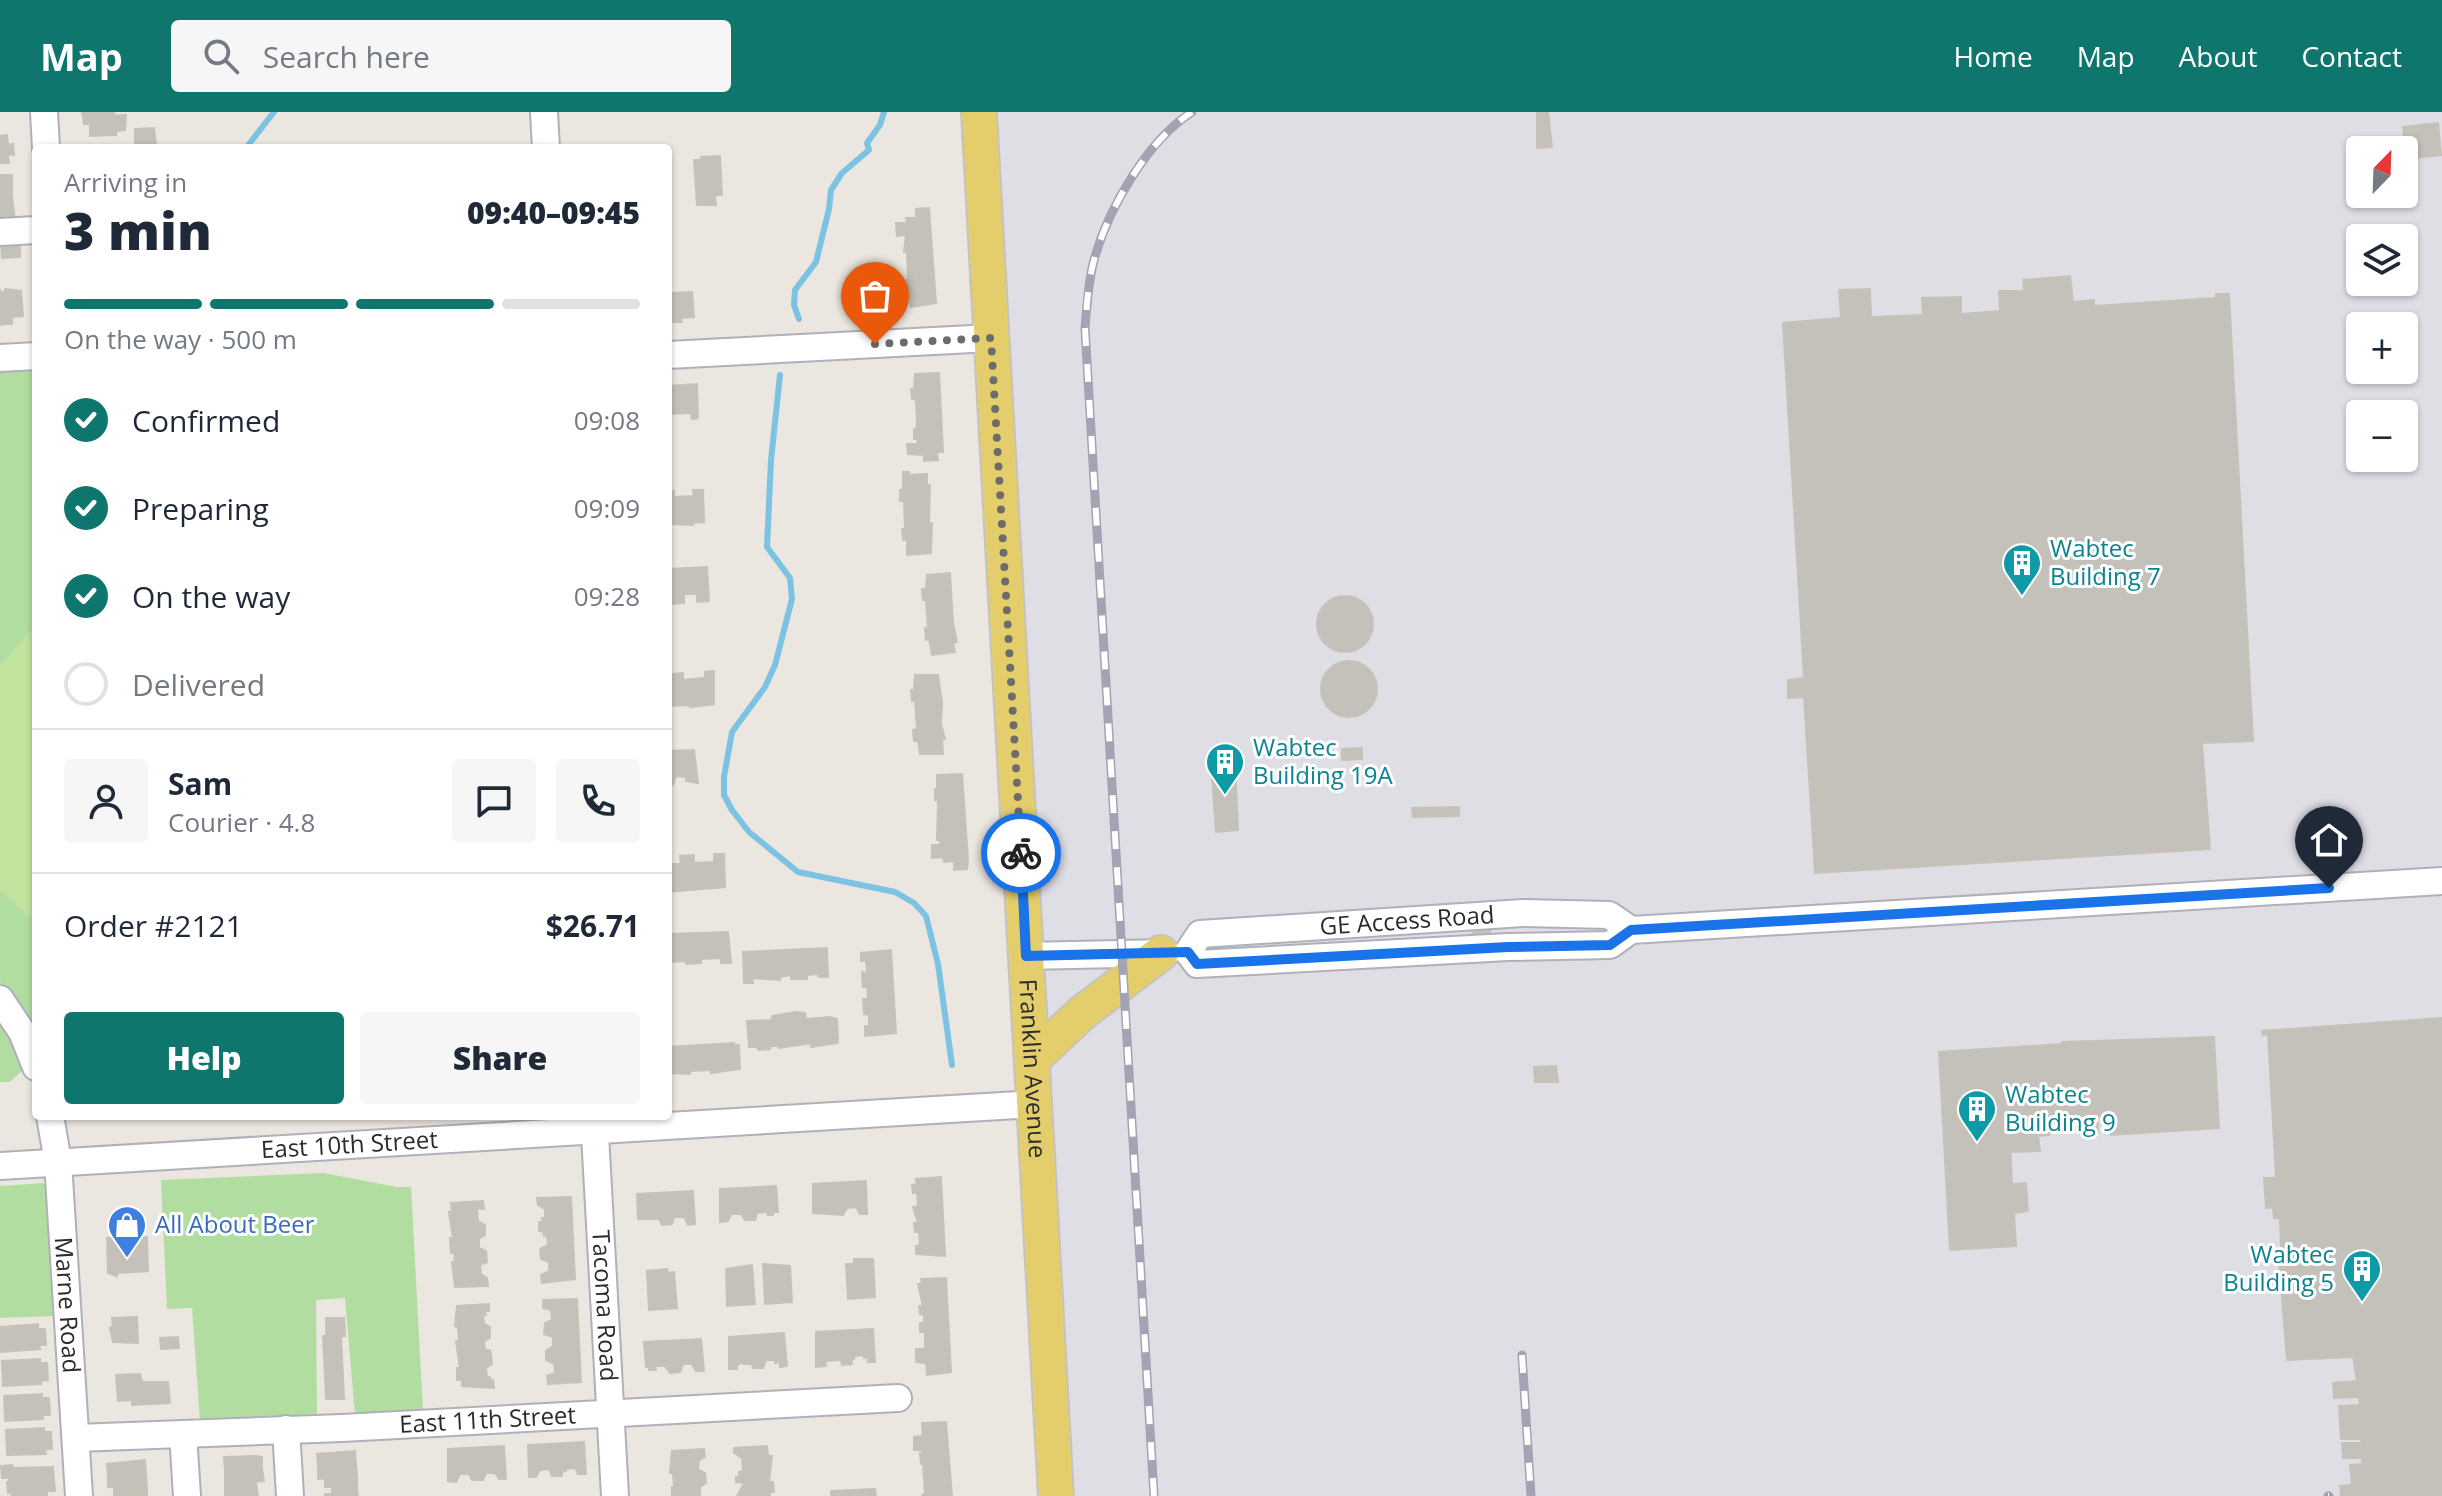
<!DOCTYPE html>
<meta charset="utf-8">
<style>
:root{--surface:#fff;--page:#f6f6f7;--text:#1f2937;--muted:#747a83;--line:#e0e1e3;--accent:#0f766e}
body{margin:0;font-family:"Open Sans",sans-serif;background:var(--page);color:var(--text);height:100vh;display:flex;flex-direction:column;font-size:30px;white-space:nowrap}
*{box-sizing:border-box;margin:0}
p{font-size:26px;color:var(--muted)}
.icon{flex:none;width:44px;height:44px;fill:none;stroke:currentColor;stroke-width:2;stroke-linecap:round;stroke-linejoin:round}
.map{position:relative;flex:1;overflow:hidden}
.side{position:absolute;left:32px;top:32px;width:640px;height:976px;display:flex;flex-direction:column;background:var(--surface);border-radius:8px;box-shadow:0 2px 6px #0004}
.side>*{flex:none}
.needle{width:52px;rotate:23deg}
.controls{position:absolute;left:2346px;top:24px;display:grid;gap:16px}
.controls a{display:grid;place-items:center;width:72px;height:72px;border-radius:8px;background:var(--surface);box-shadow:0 2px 6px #0004;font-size:40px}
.pin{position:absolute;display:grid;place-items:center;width:68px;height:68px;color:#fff;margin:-82px -34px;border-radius:50% 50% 50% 0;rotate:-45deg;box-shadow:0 0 8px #0007}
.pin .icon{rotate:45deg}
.courier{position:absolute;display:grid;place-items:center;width:80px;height:80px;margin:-40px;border:6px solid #1a73e8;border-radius:50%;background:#fff;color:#222;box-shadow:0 2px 10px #0007}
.head em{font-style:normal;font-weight:800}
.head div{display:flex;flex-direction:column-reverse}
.head{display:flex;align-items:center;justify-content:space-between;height:136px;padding:0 32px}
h1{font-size:52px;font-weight:800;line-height:60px}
.bar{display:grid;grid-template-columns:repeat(4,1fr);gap:12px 8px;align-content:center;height:96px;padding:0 32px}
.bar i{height:10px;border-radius:6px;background:var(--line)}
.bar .active{background:var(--accent)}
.bar p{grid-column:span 4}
.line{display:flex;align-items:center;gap:20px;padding:0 32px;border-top:2px solid var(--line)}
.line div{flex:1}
.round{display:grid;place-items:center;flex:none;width:84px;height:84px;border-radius:8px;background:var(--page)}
ol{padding:0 32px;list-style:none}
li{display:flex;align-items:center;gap:24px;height:88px}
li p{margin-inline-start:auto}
li .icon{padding:8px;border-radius:50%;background:var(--accent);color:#fff;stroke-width:4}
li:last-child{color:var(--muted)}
li i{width:44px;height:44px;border:4px solid var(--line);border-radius:50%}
.button{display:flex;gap:16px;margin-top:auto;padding:16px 32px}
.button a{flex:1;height:92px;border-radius:8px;background:var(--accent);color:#fff;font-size:32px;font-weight:800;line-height:92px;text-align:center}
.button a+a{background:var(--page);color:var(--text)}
header{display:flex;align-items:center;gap:48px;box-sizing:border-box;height:112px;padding:0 40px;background:var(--accent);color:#fff}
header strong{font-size:38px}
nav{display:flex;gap:44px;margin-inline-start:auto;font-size:28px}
.search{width:560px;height:72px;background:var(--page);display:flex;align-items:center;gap:20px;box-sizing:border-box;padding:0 28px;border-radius:8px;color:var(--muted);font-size:30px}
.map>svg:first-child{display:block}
</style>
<header>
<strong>Map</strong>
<div class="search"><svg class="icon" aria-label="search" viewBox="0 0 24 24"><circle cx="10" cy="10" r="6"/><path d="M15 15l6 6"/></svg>Search here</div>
<nav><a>Home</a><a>Map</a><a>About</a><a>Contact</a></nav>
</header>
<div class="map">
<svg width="2442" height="1384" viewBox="0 0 2442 1384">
<rect width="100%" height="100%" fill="#ebe6df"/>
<path fill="#e0dee5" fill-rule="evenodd" d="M998 0H2442V1384H1075ZM2360 38H2404V82H2360ZM2360 126H2404V170H2360ZM2360 214H2404V258H2360ZM2360 302H2404V346H2360Z"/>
<path fill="#b2dda0" d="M36 254V930L0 870V256Z
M0 903 20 947 22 959 10 970H0Z
M323 1061 397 1075H411L423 1299 355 1303 345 1186 316 1188 317 1304 200 1309 192 1196 167 1197 161 1068Z
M43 1071 46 1074 55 1204 0 1206V1074Z"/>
<path fill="#c2e39d" d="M36 513V810L0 778V553Z"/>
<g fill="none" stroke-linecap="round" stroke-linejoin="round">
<path stroke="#7cc3e3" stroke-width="6" d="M246 36 274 0
M799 207 794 193 795 178 816 150 829 97 831 78 842 61 869 38 867 31 880 13 884 0
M780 263 771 348 767 435 790 466 792 487 775 553 765 575 732 620 724 665V683L732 698 749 720 798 760 895 780 914 791 926 804 938 852 952 953"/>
</g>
<path fill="#c4c0ba" stroke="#c7c2b8" stroke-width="2" d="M82 0H114V3L83 5Z
M1537 0H1548L1552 35 1537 36Z
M126 3 125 18 116 19V23L90 24V12H84L83 5Z
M2438 11 2441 43 2407 47 2403 15Z
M154 16 156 33 135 34V17Z
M7 23 8 33 13 32 14 43 8 42 9 51H0V24Z
M720 44 722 83H715L716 93H697L694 48H701V45Z
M0 63H12V85L0 86Z
M12 85 15 109H0V86Z
M929 96 936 191 911 195 905 168H908L907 140H904L906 123 897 124 896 111H907L906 106H916V97Z
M20 127V145L2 146 1 128Z
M2070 164 2073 190 2094 188V194L2215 186 2216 182H2229L2253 629 2202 631 2210 737 1815 761 1804 585 1788 586V568L1804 566 1783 211 1841 206 1839 178 1870 177 1871 205 1923 203 1922 186 1961 185V202L2000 199 1999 179H2024L2023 168Z
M0 177 5 212 0 213Z
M5 177 21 179 23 204 12 205V212H5L1 180H5Z
M692 180 694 205 681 206 682 210H669L668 181Z
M939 261 943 340H937L938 348 924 349V343L908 342 907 332H918L917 327H914V317L917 316 916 288 912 287 911 277H914L915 262Z
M697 272 698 306 692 307 691 301 668 302V309V274Z
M903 360H909V363L927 362V373H930L929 411H932L931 441 907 443V428H903L902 417H905L904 389H900V378H903Z
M693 378H703L704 410 692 411 693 413 668 412V379H674V385L694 384Z
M707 455 709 489 697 490V482H684V491L668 492V457Z
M950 461 953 511 957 530 953 531 955 540 932 543 929 527 926 528 925 516 928 517 926 488H923L922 477H926L927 463Z
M1317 512a28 28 0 1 1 56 0a28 28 0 1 1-56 0Z
M1321 577a28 28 0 1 1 56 0a28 28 0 1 1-56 0Z
M714 559V592L690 595V593L669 594 668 597V568H671V562L683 561V568L705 566V560Z
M915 563H938L942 590 941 612 945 627H942L943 642H920L918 629H914L913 618 917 617 915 589H912L911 578H914Z
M1362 636V647L1342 648V637Z
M694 638 698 671 686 669V665L676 664 673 673 668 674V639Z
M1235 650 1238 718 1216 720 1211 651Z
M962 662 968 748 967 757 954 758V749L944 750 943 745 932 746V733H940V728H937L938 688H935V677H937V663Z
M1459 695V704L1413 705 1412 696Z
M714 742H724L725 775 668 780V752H681L680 744 694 743V751L714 750Z
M1490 816 1491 826 1473 827 1472 817Z
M728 820 731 851H721V846L701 847V851L686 852V849L668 850V822Z
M827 836 828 865H819L818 862 807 863V867H791V863L780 865V868L752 866 753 871H744L743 840Z
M891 838 896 921 865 924V914H869V903L864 902 863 887H868L867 875H863L862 860 867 861 866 849H861V841Z
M796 900 805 901 806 907 830 905 837 907 838 931 811 935 812 931 779 936 778 934H770V937L758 938 757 935H749L747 909 772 908V904Z
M2442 906V1384H2341L2340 1374 2352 1373 2350 1353 2362 1352V1346H2343L2342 1331H2362L2361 1327H2341L2339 1294 2360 1293 2359 1285 2334 1286 2333 1271 2357 1269 2353 1245 2287 1248 2278 1137H2281L2280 1107 2274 1106 2273 1097H2279L2278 1095 2266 1096 2264 1066H2276L2268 922 2263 923 2262 919Z
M2214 925 2219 1016 2111 1023V1005L2098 1004V1021L2084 1022 2082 1006 2009 1010 2012 1072 2026 1071 2028 1099 2014 1101 2016 1134 1950 1138 1939 940 2062 932V930Z
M734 931V933H739L740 957 711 961V958L690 959V962L668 961V935Z
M1556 954 1558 970H1535L1534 955Z
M2048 1008 2049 1023 2038 1024 2040 1039 2010 1040 2009 1010Z
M941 1065 945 1144 916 1142V1134L920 1133 919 1120H915L914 1111H918L913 1095 918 1094 917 1081H913L912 1073 917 1072 916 1067Z
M866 1069 867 1102H860L856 1095 847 1096 843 1103 813 1101V1072Z
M776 1074 778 1100H773V1103H768L767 1100 757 1101 755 1108H745L741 1102H731L728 1109 720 1110V1077Z
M693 1079 695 1112 688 1113 684 1105H674L672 1112 662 1113 659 1107H638L637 1082Z
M571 1085 575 1167 542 1171 541 1163 549 1159V1150L541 1147 540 1137 548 1133 547 1124H544V1120L539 1119V1110H543L542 1106H545V1097L538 1093 537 1086Z
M483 1089 484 1097 477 1096 478 1109 485 1113V1123L479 1127V1136L486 1139 487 1150 480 1153 481 1162 487 1166 488 1174 455 1175 452 1150H455L454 1140 451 1141 450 1126H453L449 1100H452L451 1091Z
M147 1125 148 1159 117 1161V1164L108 1161 107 1126Z
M854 1147H873L875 1185 848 1187 846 1152H854Z
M763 1152 790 1154 792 1190 765 1192Z
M752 1153 755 1192 727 1194 726 1157Z
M667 1157 668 1161 674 1160 677 1196 649 1198 647 1159Z
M946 1166 951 1260 927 1263 926 1251 916 1250V1237H925V1220H920V1211H924V1203L920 1202 919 1194H923L918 1172H922L921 1167Z
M577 1187 581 1270 548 1272 547 1264 555 1261 554 1252 546 1248V1239L553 1234V1225L544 1222 545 1211 552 1208 551 1198 543 1196V1188Z
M489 1192V1199H485L486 1203H483L484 1212 490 1215V1226L484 1229 485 1238H490L491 1242 492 1252 486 1256 487 1265H490V1269L493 1268 494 1276 462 1274V1268H457V1256H460L456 1229H459L458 1215 455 1214 457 1194Z
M137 1205 138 1231 113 1230 110 1216 113 1215 112 1206Z
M326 1206H344L345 1224H341L344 1287H326L323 1224H326Z
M38 1212V1217H45L46 1233H39L40 1237 1 1240 0 1215Z
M873 1217 875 1250H868V1245L864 1246 863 1243 855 1244 854 1247 851 1248 852 1252 842 1253 841 1248 825 1249 826 1254 816 1255V1220Z
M784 1221 787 1254 780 1255V1250L775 1251V1248H766L763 1256H753L752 1252H744V1250L737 1253V1257H729V1225Z
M178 1225 179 1236 161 1237 160 1226Z
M701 1227 704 1259H696L692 1252H683L680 1260 670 1261 665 1254H655L656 1258H649V1255H646L644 1230Z
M40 1247V1251H47L48 1268 41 1269V1272L3 1274 2 1249Z
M140 1262 142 1270H168L170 1291 132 1293V1288L118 1289 116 1263Z
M42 1282V1286H49L50 1303H43V1307L5 1309 4 1284Z
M946 1310 952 1384H922L925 1381 923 1352H921L920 1341H923V1338H914V1325L923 1324 922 1311Z
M44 1316V1320H51L52 1337H45L46 1342 7 1343 6 1318Z
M584 1330 586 1362H578L575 1356 566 1357V1359L562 1360V1364H552L549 1357 540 1358 536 1365H529L528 1333Z
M504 1334 506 1367H499L495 1361H486L483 1368H472L469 1362H460L456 1370 448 1369V1337Z
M767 1334 768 1344H772L769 1370H773L774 1380H770V1384H737L744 1371 736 1370V1365H739V1360L743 1359 742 1346 734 1341V1336Z
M704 1337 705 1345 699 1348 698 1357 705 1361 706 1371 700 1375V1384H672V1375H674L673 1361H670L672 1339Z
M355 1339 356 1352 318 1355 317 1342Z
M256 1344 262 1345V1357L225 1359 224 1345Z
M145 1348 146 1362 108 1365 107 1352Z
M356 1352 357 1365 318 1367V1355Z
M12 1353 13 1356 53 1355 54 1368 9 1370V1366H2L1 1354Z
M262 1357 264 1369 225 1372V1359Z
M146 1362 147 1376 108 1375V1365Z
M357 1365V1377L332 1381V1375H325V1367Z
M54 1368 55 1379H47V1384H11L15 1381H8L7 1370Z
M256 1371 258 1384H225V1372Z
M147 1376V1384H114V1377Z
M357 1377 358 1384H325V1382Z
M875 1377 876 1384H831V1379Z"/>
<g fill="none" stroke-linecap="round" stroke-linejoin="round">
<defs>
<g id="minor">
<path d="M44 0 46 36"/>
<path d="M544 0 546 36"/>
<path d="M0 120 36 118"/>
<path d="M668 243 991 226"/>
<path d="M0 246 36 244"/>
<path d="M1523 801 1609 803 1631 818 1610 833 1508 835 1197 852 1188 840 1200 822Z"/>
<path d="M1631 818 2442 769"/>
<path d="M1026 844 1166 841"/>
<path d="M0 887 22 920 36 955"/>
<path id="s1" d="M50 1004 58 1050 79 1384"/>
<path id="s2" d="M594 1004 615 1384"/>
<path id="s3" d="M0 1054 1034 992"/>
<path d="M286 1317 290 1384"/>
<path d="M183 1322 187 1384"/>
<path id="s4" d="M76 1326 342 1316 898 1286"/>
</g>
<g id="major">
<path id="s5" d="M979 0 1056 1384"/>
<path d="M1033 947 1082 901 1161 841"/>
</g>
</defs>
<use href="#minor" stroke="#afb0ba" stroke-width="30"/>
<use href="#major" stroke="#c4c4c4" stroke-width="38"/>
<use href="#minor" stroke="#fff" stroke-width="26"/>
<use href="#major" stroke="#e4cd6b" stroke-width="34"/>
<defs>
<path id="rail" d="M1522 1243 1531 1384
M1154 1384 1085 216C1087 193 1088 170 1094 148 1108 97 1147 29 1192 0
M2328 1384H2329"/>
</defs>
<use href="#rail" stroke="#a2a3b3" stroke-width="9"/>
<use href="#rail" stroke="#fff" stroke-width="6" stroke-dasharray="18" stroke-linecap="butt"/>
</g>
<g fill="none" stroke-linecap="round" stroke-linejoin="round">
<path stroke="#6e6c6a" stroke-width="8" stroke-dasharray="0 14.4" d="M875 232 991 226 1021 741"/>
<path stroke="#1a73e8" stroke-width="10" d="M1021 741 1026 844 1188 840 1197 852 1508 835 1610 833 1631 818 2329 776"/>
</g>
<defs>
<symbol id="building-pin" viewBox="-11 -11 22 30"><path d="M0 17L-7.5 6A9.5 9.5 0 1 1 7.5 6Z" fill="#0f9aa8" stroke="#fff"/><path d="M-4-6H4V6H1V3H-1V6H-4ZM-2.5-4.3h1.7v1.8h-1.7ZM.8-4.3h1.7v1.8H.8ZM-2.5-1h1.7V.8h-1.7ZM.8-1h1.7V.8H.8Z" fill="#fff"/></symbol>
<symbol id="shop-pin" viewBox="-11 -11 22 30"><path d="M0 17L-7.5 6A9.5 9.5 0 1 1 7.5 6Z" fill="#3f7fe0" stroke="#fff"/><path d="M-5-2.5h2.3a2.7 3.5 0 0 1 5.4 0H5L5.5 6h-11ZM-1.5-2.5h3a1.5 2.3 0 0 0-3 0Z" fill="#fff"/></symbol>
</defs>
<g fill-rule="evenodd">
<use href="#building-pin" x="2000" y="429" width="44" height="60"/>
<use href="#building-pin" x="1203" y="628" width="44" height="60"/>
<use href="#building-pin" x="1955" y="975" width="44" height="60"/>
<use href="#shop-pin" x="105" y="1091" width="44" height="60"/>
<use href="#building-pin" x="2340" y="1135" width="44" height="60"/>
</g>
<g text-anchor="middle" stroke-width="6" stroke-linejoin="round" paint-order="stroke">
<g font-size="24" fill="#0d838f" stroke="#fff" text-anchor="start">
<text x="2050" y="445">Wabtec<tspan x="2050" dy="28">Building 7</tspan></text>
<text x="1253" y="644">Wabtec<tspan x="1253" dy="28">Building 19A</tspan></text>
<text x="2005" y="991">Wabtec<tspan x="2005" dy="28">Building 9</tspan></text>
<text x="2334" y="1151" text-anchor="end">Wabtec<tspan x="2334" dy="28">Building 5</tspan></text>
</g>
<g font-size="24" fill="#2b2b2b" stroke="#fff">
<text transform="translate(1407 809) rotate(-4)" y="8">GE Access Road</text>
<text dy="8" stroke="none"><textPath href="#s5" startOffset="958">Franklin Avenue</textPath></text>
<text dy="8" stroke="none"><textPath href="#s3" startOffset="350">East 10th Street</textPath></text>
<text dy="8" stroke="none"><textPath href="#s1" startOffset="190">Marne Road</textPath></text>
<text dy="8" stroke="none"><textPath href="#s2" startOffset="190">Tacoma Road</textPath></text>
<text dy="8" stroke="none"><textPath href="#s4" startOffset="412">East 11th Street</textPath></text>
</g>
<g font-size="24" fill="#366cbe" stroke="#fff" text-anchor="start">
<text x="155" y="1121">All About Beer</text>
</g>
</g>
</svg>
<div class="controls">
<a><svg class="needle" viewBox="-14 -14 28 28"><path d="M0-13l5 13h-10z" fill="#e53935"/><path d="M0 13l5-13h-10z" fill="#747a83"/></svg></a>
<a><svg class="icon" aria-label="layers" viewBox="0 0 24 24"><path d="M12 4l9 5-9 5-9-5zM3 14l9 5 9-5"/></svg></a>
<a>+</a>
<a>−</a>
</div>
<div class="pin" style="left:875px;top:232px;background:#ea580c"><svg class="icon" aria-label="bag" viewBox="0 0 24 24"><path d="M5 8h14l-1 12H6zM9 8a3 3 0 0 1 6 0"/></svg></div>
<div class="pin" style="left:2329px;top:776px;background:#1f2937"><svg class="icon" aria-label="home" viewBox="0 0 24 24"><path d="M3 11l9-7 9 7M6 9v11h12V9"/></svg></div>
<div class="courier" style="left:1021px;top:741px"><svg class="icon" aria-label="bike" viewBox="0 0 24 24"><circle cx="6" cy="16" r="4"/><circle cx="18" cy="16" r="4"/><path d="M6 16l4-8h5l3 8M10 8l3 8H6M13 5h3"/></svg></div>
<section class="side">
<div class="head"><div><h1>3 min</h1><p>Arriving in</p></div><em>09:40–09:45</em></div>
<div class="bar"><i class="active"></i><i class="active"></i><i class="active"></i><i></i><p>On the way · 500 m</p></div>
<ol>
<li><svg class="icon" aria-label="check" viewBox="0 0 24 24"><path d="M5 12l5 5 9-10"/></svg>Confirmed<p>09:08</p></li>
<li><svg class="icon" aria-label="check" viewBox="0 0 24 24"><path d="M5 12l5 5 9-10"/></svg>Preparing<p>09:09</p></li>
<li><svg class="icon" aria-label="check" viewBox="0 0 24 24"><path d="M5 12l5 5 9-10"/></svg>On the way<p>09:28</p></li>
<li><i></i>Delivered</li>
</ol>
<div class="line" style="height:144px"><a class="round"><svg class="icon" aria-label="person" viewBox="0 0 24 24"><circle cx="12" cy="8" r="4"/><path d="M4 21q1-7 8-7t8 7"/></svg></a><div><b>Sam</b><p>Courier · 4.8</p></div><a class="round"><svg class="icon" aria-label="chat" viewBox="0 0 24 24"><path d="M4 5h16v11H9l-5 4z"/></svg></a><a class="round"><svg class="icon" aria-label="phone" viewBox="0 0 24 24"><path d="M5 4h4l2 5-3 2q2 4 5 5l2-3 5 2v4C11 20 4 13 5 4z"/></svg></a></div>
<div class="line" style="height:104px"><div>Order #2121</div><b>$26.71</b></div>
<div class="button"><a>Help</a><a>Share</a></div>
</section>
</div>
